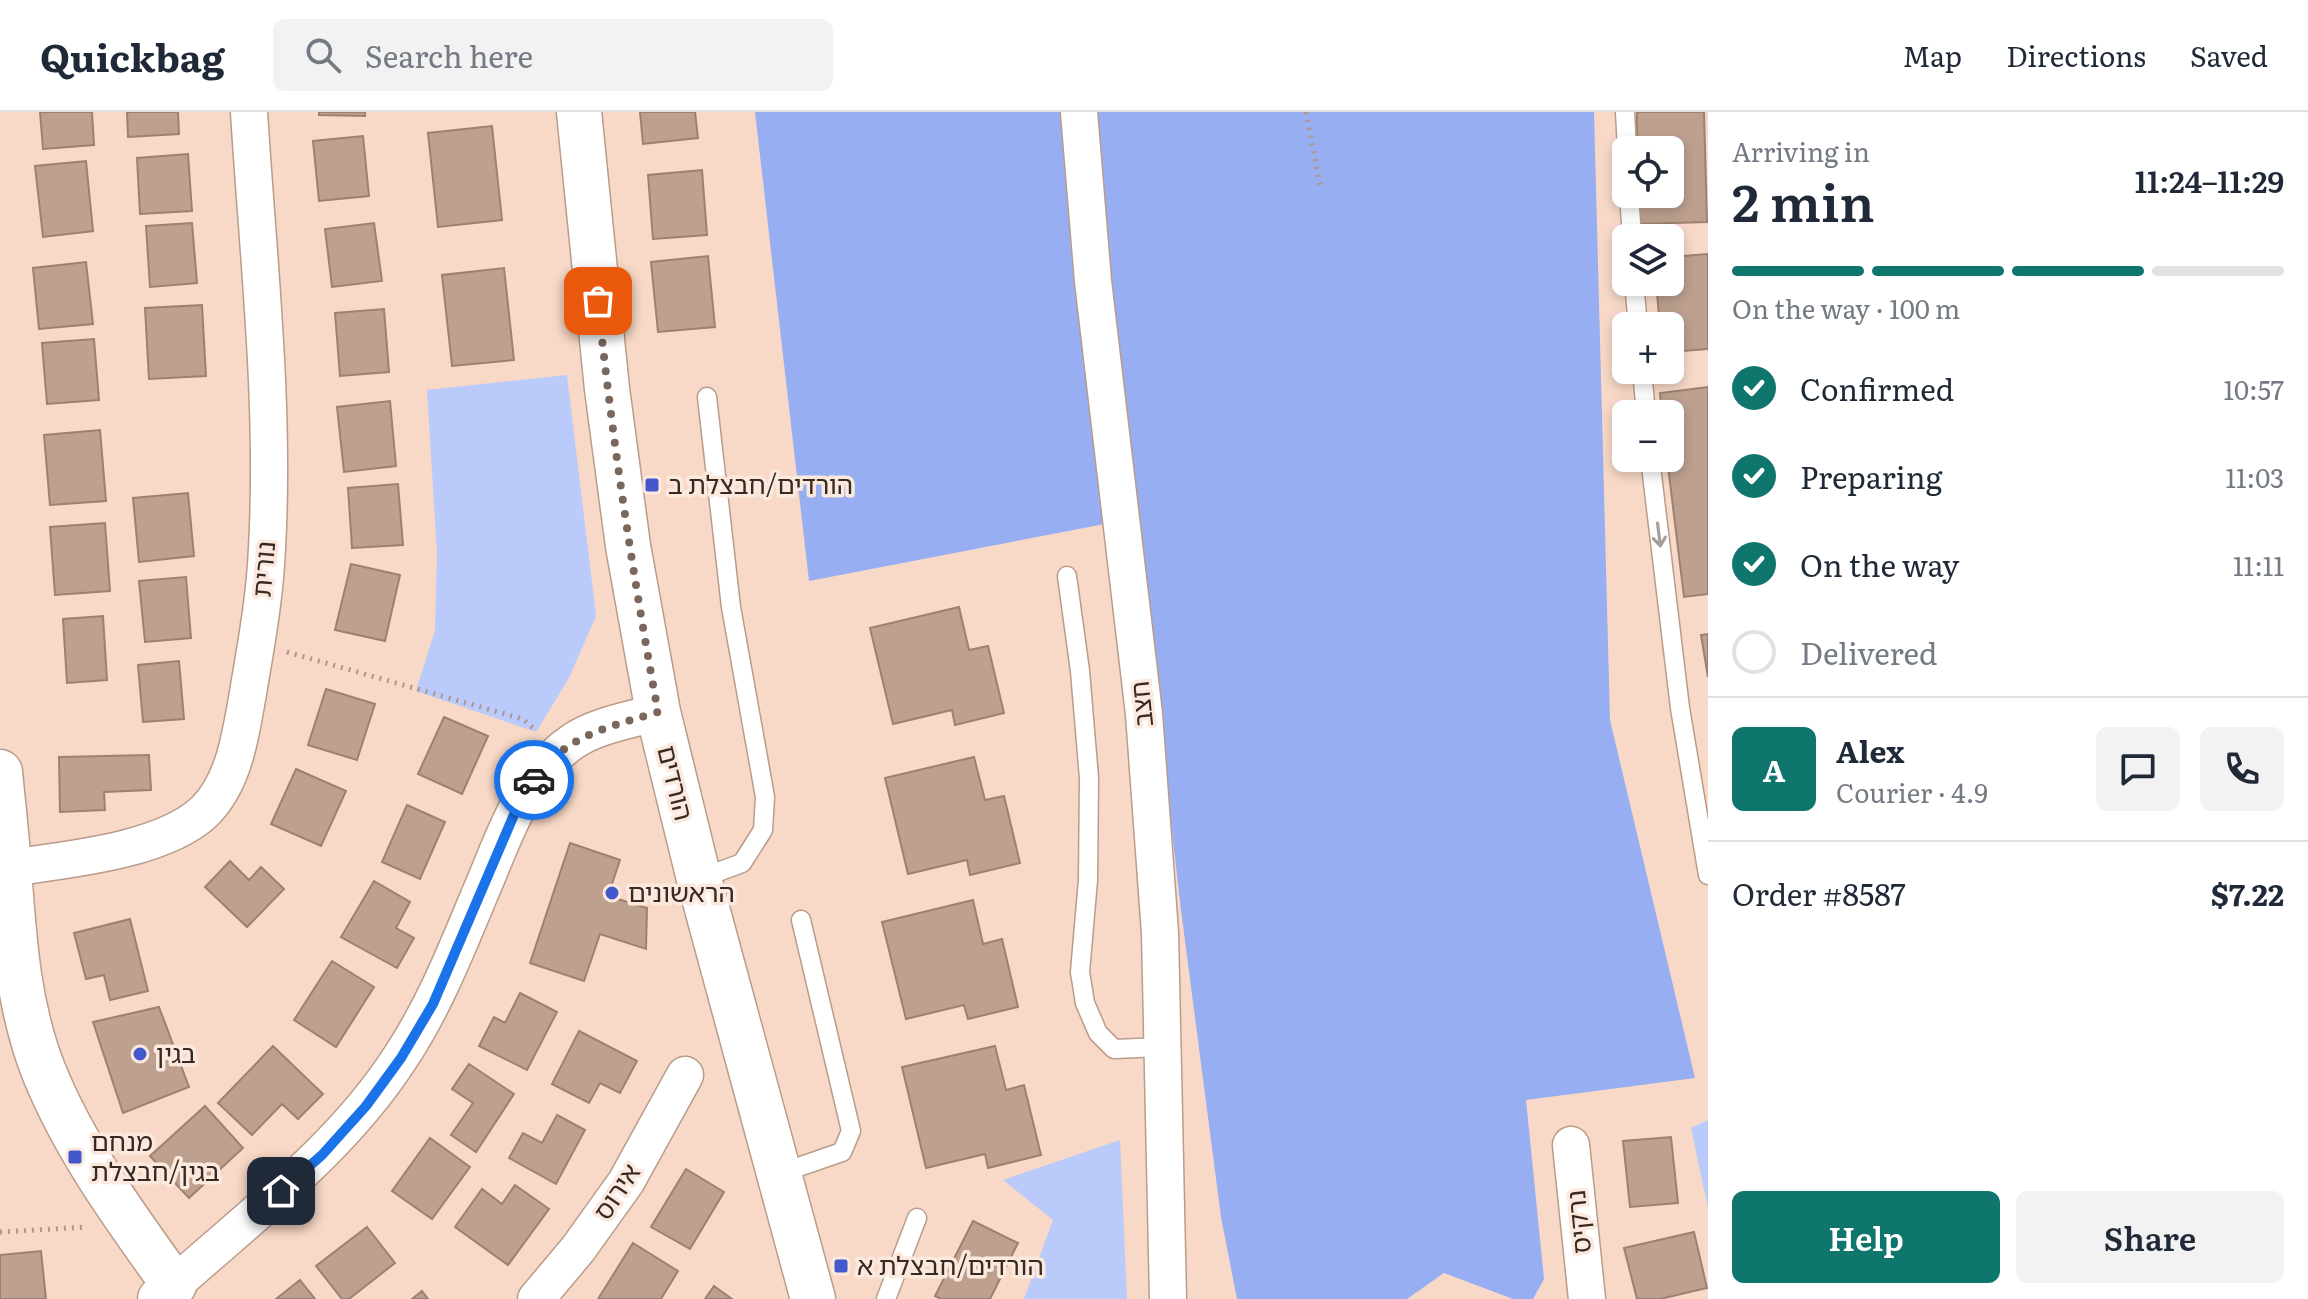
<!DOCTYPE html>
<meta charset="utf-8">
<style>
:root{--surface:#fff;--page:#f2f2f3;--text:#1f2937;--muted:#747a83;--line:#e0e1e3;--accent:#0f766e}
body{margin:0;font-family:Literata,"Noto Sans Hebrew",serif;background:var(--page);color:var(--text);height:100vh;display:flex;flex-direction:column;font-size:30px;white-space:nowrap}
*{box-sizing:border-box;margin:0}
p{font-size:26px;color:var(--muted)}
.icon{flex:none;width:44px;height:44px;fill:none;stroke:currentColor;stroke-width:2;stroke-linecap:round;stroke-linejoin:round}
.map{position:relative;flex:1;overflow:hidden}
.drawer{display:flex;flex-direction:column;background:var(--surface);width:600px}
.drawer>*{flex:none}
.controls{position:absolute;left:1612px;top:24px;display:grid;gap:16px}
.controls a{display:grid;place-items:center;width:72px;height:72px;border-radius:12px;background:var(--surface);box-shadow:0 4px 12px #0003;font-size:40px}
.pin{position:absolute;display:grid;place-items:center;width:68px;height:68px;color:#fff;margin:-34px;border-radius:16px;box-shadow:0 4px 12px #0006}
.courier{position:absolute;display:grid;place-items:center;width:80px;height:80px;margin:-40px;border:6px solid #1a73e8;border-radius:50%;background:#fff;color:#222;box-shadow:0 2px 10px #0007}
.head em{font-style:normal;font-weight:600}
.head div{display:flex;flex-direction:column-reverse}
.head{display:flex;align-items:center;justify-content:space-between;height:136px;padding:0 24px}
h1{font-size:52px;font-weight:600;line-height:60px}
.bar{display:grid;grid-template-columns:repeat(4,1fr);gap:12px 8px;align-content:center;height:96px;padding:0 24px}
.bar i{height:10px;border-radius:6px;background:var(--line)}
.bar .on{background:var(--accent)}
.bar p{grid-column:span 4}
.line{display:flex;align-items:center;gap:20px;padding:0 24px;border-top:2px solid var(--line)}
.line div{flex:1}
.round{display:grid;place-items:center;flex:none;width:84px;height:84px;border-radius:12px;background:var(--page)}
ol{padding:0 24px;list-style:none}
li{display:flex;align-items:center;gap:24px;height:88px}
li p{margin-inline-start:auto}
li .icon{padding:8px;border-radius:50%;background:var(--accent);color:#fff;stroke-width:4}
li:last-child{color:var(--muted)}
li i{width:44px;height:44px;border:4px solid var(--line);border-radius:50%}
.primary-button{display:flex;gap:16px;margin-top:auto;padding:16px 24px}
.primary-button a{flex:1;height:92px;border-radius:12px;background:var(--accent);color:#fff;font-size:32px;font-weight:600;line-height:92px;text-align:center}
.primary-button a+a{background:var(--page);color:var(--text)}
header{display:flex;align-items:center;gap:48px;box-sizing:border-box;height:112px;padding:0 40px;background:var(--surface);border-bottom:2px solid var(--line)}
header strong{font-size:38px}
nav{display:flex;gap:44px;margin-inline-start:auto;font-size:28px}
.search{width:560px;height:72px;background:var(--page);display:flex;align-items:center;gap:20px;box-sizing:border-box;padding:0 28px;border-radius:12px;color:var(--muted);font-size:30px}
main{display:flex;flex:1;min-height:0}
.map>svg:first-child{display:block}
</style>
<header>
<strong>Quickbag</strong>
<div class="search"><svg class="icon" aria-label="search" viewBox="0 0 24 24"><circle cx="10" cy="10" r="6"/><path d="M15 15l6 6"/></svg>Search here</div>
<nav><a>Map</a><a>Directions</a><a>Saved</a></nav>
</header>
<main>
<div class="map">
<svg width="1708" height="1187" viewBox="0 0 1708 1187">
<rect width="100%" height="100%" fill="#f8d9c7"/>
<path fill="#b9cafb" d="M567 263 596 504 569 566 536 620 416 579 435 518 437 441 427 278Z
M1708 1008V1096L1691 1016Z
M1120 1028 1127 1187H1024L1053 1108 1003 1068Z"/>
<path fill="#98aef3" d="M755 0H1594L1610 608 1695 966 1526 988 1544 1167 1533 1187H1513L1444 1161 1407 1187H1237L1221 1105 1181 798 1136 406 809 469Z"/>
<path fill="#bda08e" stroke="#9d8170" stroke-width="2" d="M40 0H92L94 33 43 37Z
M127 0H178L179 22 128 25Z
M319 0H365V4L319 3Z
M640 0H695L698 26 643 32Z
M1637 0H1704L1707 110 1639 112 1638 82H1670V38H1637Z
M492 14 502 108 438 115 428 21Z
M363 24 369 84 319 89 313 29Z
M188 42 192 99 140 102 137 46Z
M86 49 93 119 43 125 35 54Z
M702 58 707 123 653 127 648 63Z
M192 111 197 171 150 175 146 114Z
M374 111 382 169 332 175 325 117Z
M1708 142V237L1670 240V214H1660L1656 170H1670V145Z
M708 144 715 215 658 220 651 150Z
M86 150 93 212 39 217 33 156Z
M504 156 514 248 452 254 442 163Z
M202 193 206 264 149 267 145 196Z
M384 197 389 260 340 264 335 201Z
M94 227 99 288 47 292 42 231Z
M1708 275V482L1684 485 1667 346H1670V302H1662L1660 281Z
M390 289 396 354 344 360 337 295Z
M100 318 106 389 50 393 44 323Z
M398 372 403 433 352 436 348 376Z
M188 381 194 444 139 450 133 386Z
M105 411 110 479 55 483 50 415Z
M351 452 400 463 385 529 335 518Z
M186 465 191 526 145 530 139 469Z
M959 495 969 538 988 534 1004 601 955 613 952 598 893 612 870 516Z
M103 504 107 568 67 571 63 507Z
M1708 522V565L1701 523Z
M179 549 184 607 143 610 138 553Z
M326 577 375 592 357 648 308 633Z
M444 605 488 624 462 682 418 662Z
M149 643 151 678 104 680 105 698 60 700 59 645Z
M974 645 985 688 1004 684 1020 751 970 763 967 748 908 762 885 666Z
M296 657 346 679 321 734 271 712Z
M407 693 445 710 420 767 382 750Z
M570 731 620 748 608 784 647 796 646 837 600 822 584 869 530 851Z
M230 749 249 768 261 755 284 777 247 815 205 775Z
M374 769 410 790 396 816 414 826 397 856 341 825Z
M973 788 983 832 1002 827 1018 895 968 907 964 893 906 907 882 810Z
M130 807 148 879 110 888 104 863 86 867 74 821Z
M332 849 374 875 336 935 294 908Z
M520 881 557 900 527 958 479 934 494 905 505 911Z
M159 895 189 975 123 1001 93 910Z
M579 919 637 949 620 981 600 971 589 991 552 972Z
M273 934 323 982 298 1007 282 992 252 1023 218 991Z
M995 934 1006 978 1024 973 1041 1043 988 1056 985 1042 926 1056 902 955Z
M469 952 514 982 476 1040 451 1023 473 991 452 977Z
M205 994 243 1036 189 1086 150 1044Z
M557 1003 585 1018 556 1072 509 1046 523 1021 542 1031Z
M1671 1025 1678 1091 1630 1095 1623 1029Z
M430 1026 470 1055 432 1107 392 1079Z
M686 1057 724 1080 690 1137 651 1115Z
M515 1073 549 1097 508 1153 455 1115 482 1077 502 1092Z
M973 1109 1018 1131 990 1187H941L935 1184Z
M367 1115 395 1151 349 1187H342L316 1154Z
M1694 1120 1707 1176 1660 1187H1637L1624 1136Z
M633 1131 678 1159 661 1187H598Z
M41 1139 46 1187H0V1143Z
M300 1168 315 1187H276Z
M714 1174 732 1187H705Z
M422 1179 428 1187H412Z"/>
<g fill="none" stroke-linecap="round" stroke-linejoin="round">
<defs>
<path id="service" d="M1625 0 1627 38
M1629 82 1632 126
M1634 170 1638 214
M1642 258 1646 302
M1650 346 1680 596 1708 763
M1067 464 1080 559 1089 666 1088 768 1080 860 1085 891 1098 921 1114 937 1162 935
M699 767 742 751 763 718 765 685 731 495 707 285
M778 1062 842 1040 851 1019 801 808
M886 1187 917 1106"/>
<path id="minor" d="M1079 0 1093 169 1144 602 1160 821 1168 1187
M9 756C65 748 164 739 205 699 235 669 241 620 248 581 256 533 265 485 267 436 275 292 258 145 249 0
M1571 1033 1587 1187
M174 1173C254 1101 341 1037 400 946 436 892 459 831 484 772 506 720 524 663 572 630 596 613 631 608 658 600
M536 1187 578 1137 626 1070 685 963"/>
<path id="tertiary" d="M579 0 607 277 628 434 658 600 699 767 813 1187
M0 660C3 692 7 725 9 757 14 826 18 895 44 960 75 1037 126 1106 174 1173L160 1187"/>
</defs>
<use href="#service" stroke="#b99c8a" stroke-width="21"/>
<use href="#minor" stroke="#b99c8a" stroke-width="39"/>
<use href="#tertiary" stroke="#b99c8a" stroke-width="47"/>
<path stroke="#ae9688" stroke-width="5" stroke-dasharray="2 6" stroke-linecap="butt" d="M1306 0 1321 78
M287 540 523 607 535 618
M0 1120 87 1115"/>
<use href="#service" stroke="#fff" stroke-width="18"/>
<use href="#minor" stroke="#fff" stroke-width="36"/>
<use href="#tertiary" stroke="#fff" stroke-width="44"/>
</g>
<defs><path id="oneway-shaft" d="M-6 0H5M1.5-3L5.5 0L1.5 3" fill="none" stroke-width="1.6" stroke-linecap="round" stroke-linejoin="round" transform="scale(2)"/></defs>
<use stroke="#a59f9c" href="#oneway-shaft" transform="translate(1659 423) rotate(83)"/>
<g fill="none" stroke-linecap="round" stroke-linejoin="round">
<path stroke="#7a675c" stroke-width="8" stroke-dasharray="0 14.4" d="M534 668C565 623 609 615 658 600 633 464 612 327 598 189"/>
<path stroke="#1a73e8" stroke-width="10" d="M281 1079 322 1043 366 994 401 946 433 892 519 691 534 668"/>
</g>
<g fill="#4358cc" stroke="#fce9de" stroke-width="3">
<rect x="644" y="365" width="16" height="16" rx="4"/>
<circle cx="612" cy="781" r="8"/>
<circle cx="140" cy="942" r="8"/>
<rect x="67" y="1037" width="16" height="16" rx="4"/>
<rect x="833" y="1146" width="16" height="16" rx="4"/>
</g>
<g text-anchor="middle" stroke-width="7" stroke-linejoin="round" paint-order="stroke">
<g font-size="26" fill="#362a23" stroke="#fce9de" text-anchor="start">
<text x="668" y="382">הורדים/חבצלת ב</text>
<text x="628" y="790">הראשונים</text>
<text x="156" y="951">בגין</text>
<text x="91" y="1039">מנחם<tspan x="91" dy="30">בגין/חבצלת</tspan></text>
<text x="857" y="1163">הורדים/חבצלת א</text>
</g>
<g font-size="26" fill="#362a23" stroke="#fce9de">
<text transform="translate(264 457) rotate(-85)" y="9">נורית</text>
<text transform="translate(1142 592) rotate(-96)" y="9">חצב</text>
<text transform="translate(675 671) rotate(76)" y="9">הורדים</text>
<text transform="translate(617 1080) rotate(-56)" y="9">אירוס</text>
<text transform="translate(1579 1110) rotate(-96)" y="9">נרקיס</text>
</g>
</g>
</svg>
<div class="controls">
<a><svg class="icon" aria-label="locate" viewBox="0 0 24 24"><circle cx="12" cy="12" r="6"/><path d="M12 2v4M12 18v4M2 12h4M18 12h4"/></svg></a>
<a><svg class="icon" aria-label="layers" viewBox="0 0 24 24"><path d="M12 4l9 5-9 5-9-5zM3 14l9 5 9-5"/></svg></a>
<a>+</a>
<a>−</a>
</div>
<div class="pin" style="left:598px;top:189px;background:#ea580c"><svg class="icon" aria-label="bag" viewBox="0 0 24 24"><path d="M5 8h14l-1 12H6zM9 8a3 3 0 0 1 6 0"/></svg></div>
<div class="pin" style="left:281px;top:1079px;background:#1f2937"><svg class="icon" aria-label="home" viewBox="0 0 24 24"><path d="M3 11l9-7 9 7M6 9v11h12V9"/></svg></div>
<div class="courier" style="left:534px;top:668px"><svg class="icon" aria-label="car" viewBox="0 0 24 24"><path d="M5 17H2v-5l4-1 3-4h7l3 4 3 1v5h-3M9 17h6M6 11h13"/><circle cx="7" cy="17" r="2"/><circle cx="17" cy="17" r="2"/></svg></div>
</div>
<section class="drawer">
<div class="head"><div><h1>2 min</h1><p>Arriving in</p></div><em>11:24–11:29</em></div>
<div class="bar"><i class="on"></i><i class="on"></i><i class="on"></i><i></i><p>On the way · 100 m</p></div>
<ol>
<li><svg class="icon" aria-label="check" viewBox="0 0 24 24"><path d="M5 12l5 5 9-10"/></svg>Confirmed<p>10:57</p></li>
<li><svg class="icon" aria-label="check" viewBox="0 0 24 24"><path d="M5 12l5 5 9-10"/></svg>Preparing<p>11:03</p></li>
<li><svg class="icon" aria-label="check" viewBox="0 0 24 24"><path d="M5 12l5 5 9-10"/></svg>On the way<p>11:11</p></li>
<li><i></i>Delivered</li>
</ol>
<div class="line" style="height:144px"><b class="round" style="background:var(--accent);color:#fff">A</b><div><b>Alex</b><p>Courier · 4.9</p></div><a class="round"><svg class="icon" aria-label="chat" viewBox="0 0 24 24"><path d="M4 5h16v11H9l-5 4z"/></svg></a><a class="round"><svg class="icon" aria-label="phone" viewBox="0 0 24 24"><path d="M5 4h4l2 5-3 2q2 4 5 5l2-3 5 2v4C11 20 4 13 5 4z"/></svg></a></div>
<div class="line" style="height:104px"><div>Order #8587</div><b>$7.22</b></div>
<div class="primary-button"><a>Help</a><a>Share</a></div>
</section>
</main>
